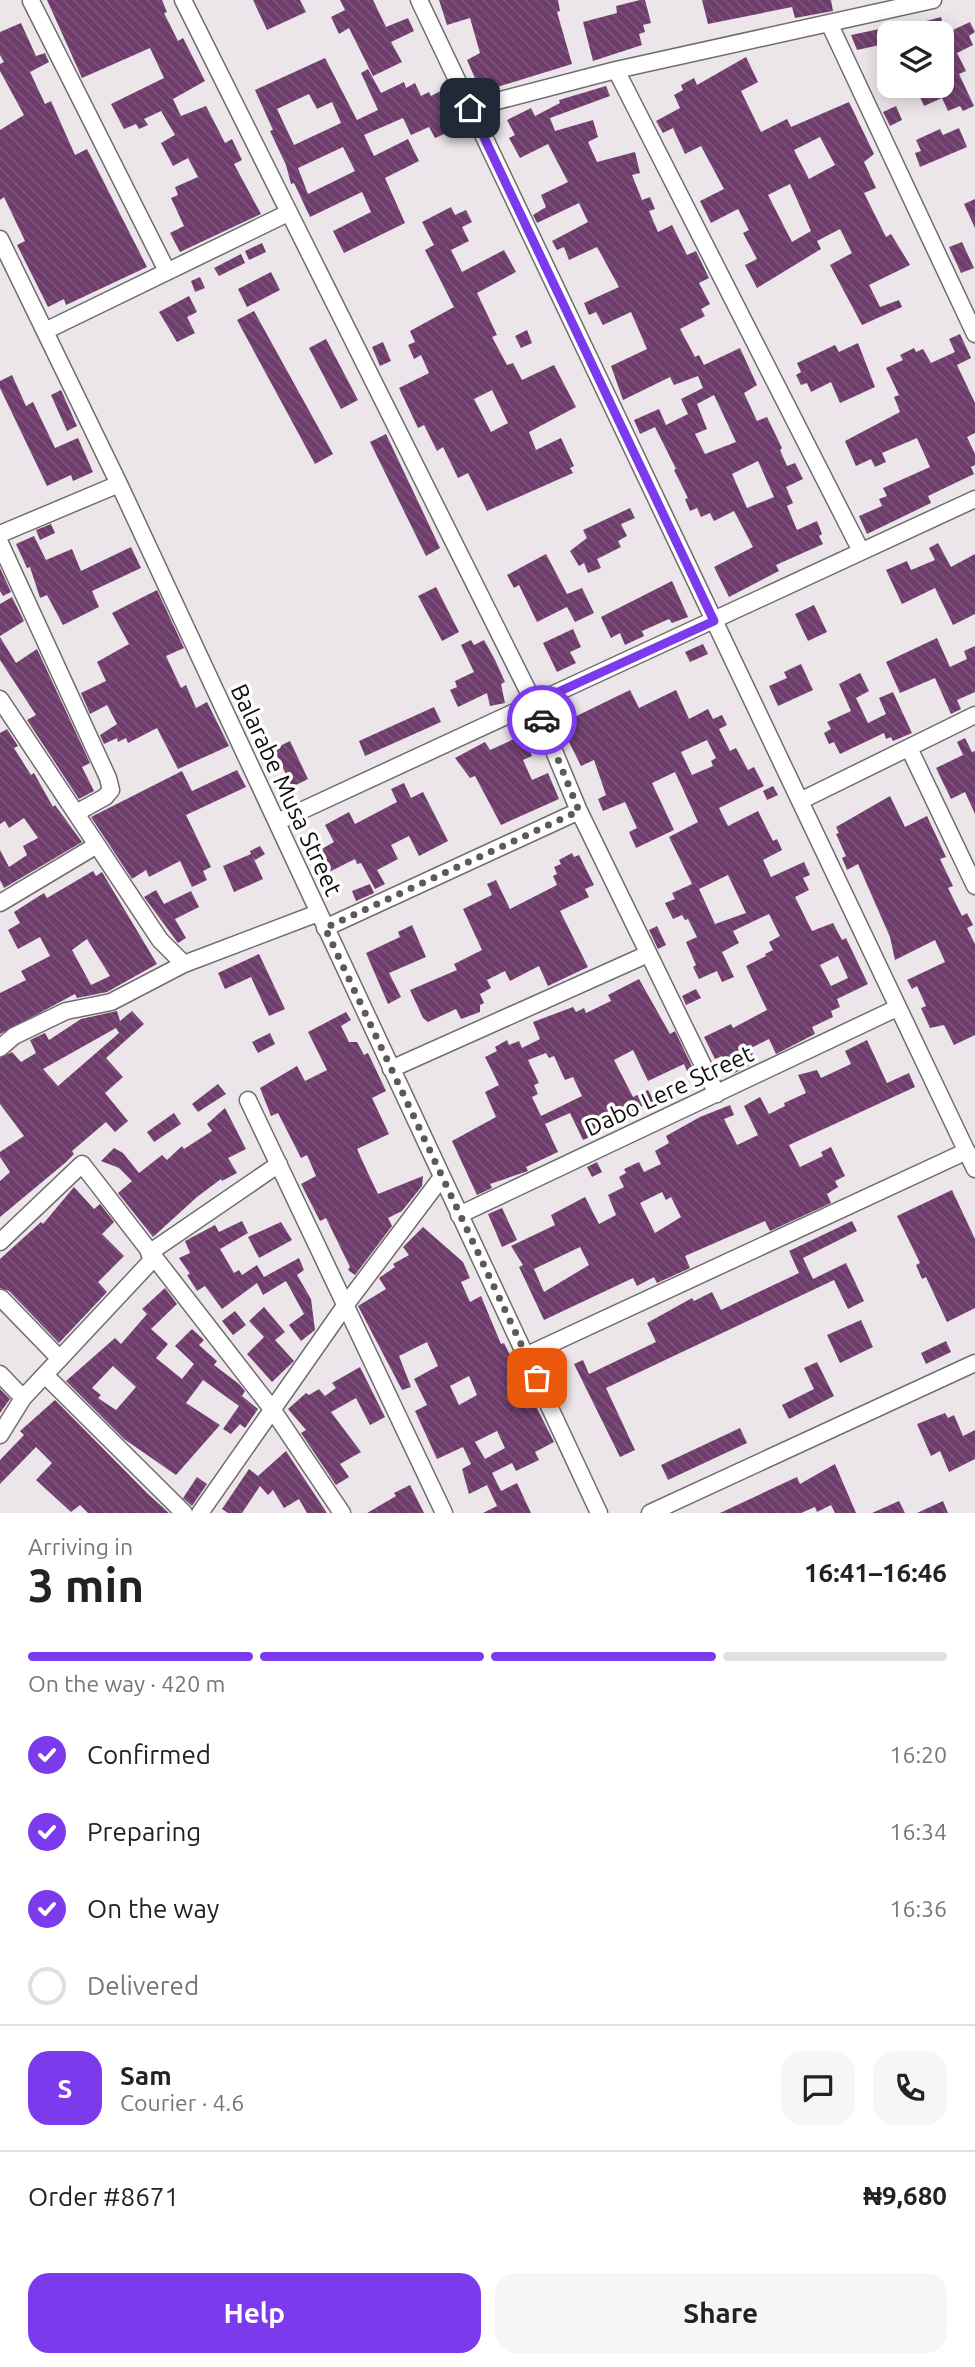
<!DOCTYPE html>
<meta charset="utf-8">
<style>
:root{--surface:#fff;--page:#f6f6f6;--text:#222;--muted:#767676;--line:#e0e0e0;--accent:#7c3aed}
body{margin:0;font-family:Ubuntu,sans-serif;background:var(--page);color:var(--text);height:100vh;display:flex;flex-direction:column;font-size:26px;white-space:nowrap}
*{box-sizing:border-box;margin:0}
p{font-size:23px;color:var(--muted)}
.icon{flex:none;width:38px;height:38px;fill:none;stroke:currentColor;stroke-width:2;stroke-linecap:round;stroke-linejoin:round}
.map{position:relative;height:1513px;overflow:hidden}
.drawer{display:flex;flex-direction:column;background:var(--surface);flex:1}
.drawer>*{flex:none}
.tools{position:absolute;left:877px;top:21px;display:grid;gap:14px}
.tools a{display:grid;place-items:center;width:77px;height:77px;border-radius:14px;background:var(--surface);box-shadow:0 4px 18px #0003;font-size:35px}
.pin{position:absolute;display:grid;place-items:center;width:60px;height:60px;color:#fff;margin:-30px;border-radius:14px;box-shadow:0 4px 10px #0006}
.courier{position:absolute;display:grid;place-items:center;width:70px;height:70px;margin:-35px;border:5px solid #7c3aed;border-radius:50%;background:#fff;color:#222;box-shadow:0 2px 9px #0007}
.overview em{font-style:normal;font-weight:600}
.overview div{display:flex;flex-direction:column-reverse}
.overview{display:flex;align-items:center;justify-content:space-between;height:119px;padding:0 28px}
h1{font-size:46px;font-weight:600;line-height:52px}
.bar{display:grid;grid-template-columns:repeat(4,1fr);gap:10px 7px;align-content:center;height:84px;padding:0 28px}
.bar i{height:9px;border-radius:5px;background:var(--line)}
.bar .active{background:var(--accent)}
.bar p{grid-column:span 4}
.line{display:flex;align-items:center;gap:18px;padding:0 28px;border-top:2px solid var(--line)}
.line div{flex:1}
.round{display:grid;place-items:center;flex:none;width:74px;height:74px;border-radius:21px;background:var(--page)}
ol{padding:0 28px;list-style:none}
li{display:flex;align-items:center;gap:21px;height:77px}
li p{margin-inline-start:auto}
li .icon{padding:7px;border-radius:50%;background:var(--accent);color:#fff;stroke-width:4}
li:last-child{color:var(--muted)}
li i{width:38px;height:38px;border:4px solid var(--line);border-radius:50%}
.action{display:flex;gap:14px;margin-top:auto;padding:14px 28px}
.action a{flex:1;height:80px;border-radius:21px;background:var(--accent);color:#fff;font-size:28px;font-weight:600;line-height:80px;text-align:center}
.action a+a{background:var(--page);color:var(--text)}
.map>svg:first-child{display:block}
</style>
<div class="map">
<svg width="975" height="1513" viewBox="0 0 975 1513">
<defs>
<pattern id="building-back-hatch" width="6" height="6" patternUnits="userSpaceOnUse" patternTransform="scale(1.75)"><rect width="6" height="6" fill="#6f3d6b"/><path d="M-1 5l2 2M0 0l6 6M5-1l2 2" fill="none" stroke="#7d557a"/></pattern>
</defs>
<rect width="100%" height="100%" fill="#ece6eb"/>
<path fill="url(#building-back-hatch)" fill-rule="evenodd" d="M47 0H162L167 12 164 13 178 41 183 38 205 81 173 99 181 116 206 106 225 143 232 139 242 160 234 164 261 214 180 252 170 233 184 226 171 198 178 195 175 187 198 177 188 158 173 166 161 143 175 135 161 111 144 119 148 125 139 129 136 124 124 129 111 104 164 78 150 48 82 78Z
M253 0H300L306 12 267 30Z
M340 0H373L386 27 408 18 414 31 391 42 402 62 373 76 349 28 339 34 331 17 345 10Z
M439 0H558L560 11 557 12 572 64 481 92 467 60 480 53 470 18 447 25Z
M640 0H645L651 23 643 25 645 32 639 34 642 45 593 61 583 22 617 13 616 6Z
M702 0H831L833 11 795 18 792 7 708 24Z
M941 17 944 29 929 33H893V30Z
M970 22 975 32 969 36 973 45 957 53 966 71 959 74 974 106 963 111 960 106 948 111 942 98 924 106 915 86H942V35Z
M21 23 36 56 45 53 49 62 30 72 45 104 51 101 75 155 87 149 147 267 66 305 64 299 48 307 17 245 25 241 4 197 0 200V130L24 115 0 71V64L4 62 0 55V32Z
M889 27V43L857 50 851 35Z
M746 57 758 82 741 91 761 132 787 119 791 127 849 102 874 154 864 162 876 188 864 193 886 237 891 234 910 265 869 285 880 307 899 300 902 307 862 325 830 265 852 253 840 229 817 241 821 249 757 288 745 265 757 259 743 233 749 230 738 209 711 223 700 201 724 189 701 146 685 154 673 128 663 133 656 121 680 108 674 95 683 90 681 85 694 78 697 85ZM820 137 835 165 809 179 794 150ZM790 184 811 231 792 242 768 195Z
M325 58 357 120 378 110 361 73 368 69 381 93 404 82 406 88 415 83 421 96 429 92 431 96 444 89 450 100 444 103 456 129 435 138 429 127 411 135 403 118 364 135 374 156 408 139 419 161 385 178 405 223 344 253 333 231 371 212 362 192 310 217 294 183 291 184 286 165 270 131 273 130 255 90ZM309 94 317 109 332 102 341 123 294 145 277 109ZM343 147 355 171 308 194 298 168Z
M606 86 610 96 550 118 555 131 593 120 598 137 588 142 597 162 635 152 640 173 632 175 642 200 650 197 655 209 649 211 658 232 672 225 687 255 696 251 709 278 699 283 710 304 701 309 705 316 680 329 695 357 699 355 704 365 740 348 757 385 744 393 757 421 767 417 782 448 780 450 787 466 795 463 803 479 786 487 793 503 787 506 797 530 817 521 822 534 819 536 823 544 776 565 779 571 729 597 714 567 753 547 734 511 714 521 710 513 701 517 697 508 690 511 685 499 688 498 674 470 676 469 655 427 640 434 634 420 659 409 666 425 688 414 681 399 703 388 698 376 674 385 670 377 623 400 611 366 647 349 631 312 603 325 596 312 589 315 584 303 619 287 597 247 569 260 564 247 557 250 552 241 588 222 579 203 537 223 533 215 546 207 541 195 568 182 548 144 520 158 509 138 515 135 507 120 531 108 535 116 560 103 559 100ZM714 395 736 442 705 454 695 434 707 429 697 404ZM758 461 774 497 747 508 732 474Z
M896 106 902 120 890 126 883 112Z
M959 128 967 147 920 167 915 153 921 151 916 140 940 129 943 135Z
M975 199V228L964 204Z
M451 207 455 215 466 210 472 222 462 227 469 241 451 250 462 272 504 250 516 272 477 293 497 335 492 337 507 365 513 363 522 380 554 365 576 407 529 432 536 450 561 438 574 466 570 468 573 473 487 511 468 473 458 478 443 447 437 451 424 425 418 428 399 388 429 373 421 355 414 359 408 345 415 342 410 331 454 307 425 250 434 245 422 222ZM492 390 508 423 491 432 474 399Z
M962 242 974 268 961 273 949 247Z
M262 243 266 252 249 260 245 251Z
M241 254 245 263 219 276 214 268Z
M271 272 280 290 247 307 238 289Z
M200 277 205 288 195 292 191 281Z
M189 296 197 312 187 317 195 333 177 342 159 312Z
M254 311 333 454 315 464 237 320Z
M527 330 532 343 521 348 515 336Z
M960 334 971 358 957 365 975 403V433L967 437 975 454V465L971 467 974 474 928 496 931 503 867 534 859 516 882 506 879 499 887 496 883 488 930 467 917 438 882 453 886 462 875 467 871 459 856 466 845 441 900 412 894 397 899 395 886 368 903 360 900 355 914 348 916 352 923 349 931 363 955 352 949 339Z
M326 339 358 400 341 409 309 348Z
M383 342 391 361 380 366 372 347Z
M858 343 875 387 840 403 831 382 811 392 807 383 801 385 796 375 801 372 797 363 835 345 839 352Z
M12 375 26 406 33 402 55 448 78 438 93 472 73 481 71 475 47 486 0 388V381Z
M61 390 77 426 67 431 51 395Z
M386 434 440 548 426 556 370 442Z
M630 508 635 518 621 524 627 536 618 541 621 547 597 559 601 568 588 573 584 563 579 566 570 551 587 538 583 530Z
M51 524 55 533 40 540 36 530Z
M34 536 46 560 72 549 81 571 131 547 141 568 92 591 99 607 63 625 47 595 40 598 30 567 27 568 16 544Z
M938 543 951 567 975 554V614L953 625 935 588 902 604 886 570 907 561 911 570 935 560 929 548Z
M546 554 567 594 582 588 594 613 575 622 567 607 537 622 519 585 514 588 507 575Z
M0 568 11 592 3 596 0 591Z
M672 581 688 617 672 623 669 619 642 631 644 636 625 645 620 633 611 638 601 617Z
M436 587 459 632 442 641 418 596Z
M157 590 184 648 166 656 181 688 186 685 196 708 207 702 229 746 178 769 157 728 128 743 126 738 118 742 117 738 104 744 100 735 117 724 107 705 90 714 81 693 106 681 97 662 129 644 112 613Z
M12 597 24 621 0 636V604Z
M814 605 827 632 808 641 795 614Z
M573 629 581 647 570 652 576 663 557 672 543 643Z
M0 637 16 663 37 649 90 763 82 767 94 791 79 799 27 720 36 715 0 660Z
M937 638 950 667 967 659 964 651 975 646V692L957 700 961 709 951 714 935 678 900 693 886 662Z
M471 640 474 645 484 640 495 660 505 682 501 684 505 703 490 706 487 693 458 707 450 690 457 687 455 681 474 672 461 645Z
M703 644 708 654 690 662 685 652Z
M801 664 813 690 778 706 769 686 787 678 784 672Z
M860 673 869 691 856 698 868 723 886 714 879 698 893 692 912 733 893 741 891 737 886 739 884 733 840 754 834 742 829 744 824 733 831 729 827 722 851 711 839 684Z
M630 690 639 708 676 690 689 719 708 709 713 719 722 715 727 725 719 729 730 751 736 748 748 770 754 767 764 786 719 808 728 826 758 811 773 841 777 839 782 850 763 860 771 877 804 862 810 875 803 878 809 890 795 897 812 931 833 923 842 940 846 938 868 984 837 999 840 1007 831 1011 833 1017 812 1027 815 1034 776 1054 769 1039 751 1048 755 1062 731 1075 722 1056 715 1059 704 1037 731 1024 733 1028 767 1010 746 966 766 956 765 954 773 950 769 942 780 936 769 914 733 931 739 943 722 952 734 977 722 982 717 971 699 979 693 967 696 965 686 942 697 937 688 919 685 920 682 915 673 919 665 903 675 899 672 893 692 884 669 837 698 822 675 772 652 783 674 830 636 848 629 832 637 828 625 802 603 811 598 799 606 795 594 760 581 766 560 724ZM707 740 716 758 711 761 713 766 692 775 681 752ZM728 875 746 913 715 924 699 889ZM838 956 848 978 831 986 820 965Z
M434 707 441 722 365 756 359 741Z
M7 729 18 746 14 748 31 775 34 773 53 807 55 805 82 842 4 888 0 880V850L9 867 27 855 23 846 38 838 24 818 9 828 5 821 0 824V733Z
M523 735 532 756 523 760 532 780 548 773 559 799 501 825 475 776 470 778 455 758 485 742 490 750Z
M965 738 972 752 975 751V814L965 792 951 799 936 768 963 755 957 742Z
M290 741 308 779 292 787 274 749Z
M237 770 246 787 186 815 211 867 203 871 207 880 192 887 180 861 149 877 146 870 132 879 91 817 182 771 192 791Z
M404 783 411 798 423 792 448 841 419 856 409 836 391 845 398 859 377 870 385 884 375 889 361 863 357 864 355 859 329 872 318 851 334 842 325 825 349 812 355 824 397 802 391 789Z
M773 786 778 795 767 800 763 791Z
M890 796 905 827 927 816 946 857 940 859 953 886 948 888 962 916 967 913 973 925 967 928 975 944V1035L954 1045 944 1025 930 1028 921 1008 926 1006 917 986 912 989 907 980 945 962 935 940 895 960 890 937 858 864 847 870 842 858 846 856 836 834 839 833 836 827Z
M260 846 265 854 255 860 252 855 263 879 234 892 223 866 251 854 250 851Z
M572 853 574 857 579 855 594 885 585 889 589 897 560 911 588 967 548 986 539 966 510 981 505 971 487 980 491 988 480 994 484 1003 480 1005V1012L461 1019 456 1009 428 1022 423 1018 410 990 457 970 454 964 482 950 463 909 492 895 487 884 496 880 510 909 557 885 553 876 557 874 554 867 561 864 559 860Z
M93 871 96 876 102 872 157 964 107 992 77 998 75 994 0 1034V993L26 980 21 971 50 956 40 937 18 949 8 930 20 923 14 912 44 893 47 898ZM87 939 110 976 91 985 72 950Z
M370 884 374 893 356 901 352 891Z
M156 890 164 904 191 891 199 907 175 919 186 938 178 943 144 897Z
M412 925 426 957 389 973 401 997 388 1004 366 953 400 937 398 932Z
M657 926 666 945 658 949 649 930Z
M259 954 285 1009 269 1016 251 977 225 989 218 973Z
M639 979 670 1034 675 1031 696 1075 690 1078 684 1064 648 1081 633 1050 614 1060 633 1097 648 1090 654 1101 638 1108 641 1114 583 1140 570 1113 545 1124 558 1152 526 1167 528 1171 490 1184 492 1188 477 1195 452 1141 496 1117 485 1092 499 1085 485 1057 497 1051 495 1047 507 1040 509 1045 519 1041 522 1048 540 1039 533 1022 573 1007 576 1012 584 1008 586 1013 611 1001 608 995ZM546 1053 549 1058 554 1056 565 1080 573 1077 582 1096 541 1116 532 1097 538 1094 534 1085 539 1083 528 1060Z
M696 989 701 998 686 1005 682 996Z
M117 1011 120 1021 132 1011 144 1024 106 1058 123 1077 105 1093 128 1121 115 1132 106 1122 72 1151 74 1154 65 1163 0 1217V1181L10 1172 0 1157V1152L24 1136 0 1104V1058L12 1052 21 1062 36 1053 30 1040 45 1033 49 1040 81 1019ZM116 1028 119 1033 58 1086 43 1069Z
M346 1012 351 1020 341 1026 349 1042H357L364 1055 368 1053 386 1091 372 1098 389 1134 357 1149 367 1171 378 1194 423 1176 422 1186 402 1211 388 1218 392 1226 355 1275 348 1270 350 1267 326 1218 320 1221 301 1184 316 1176 307 1155 301 1158 278 1113 271 1116 260 1088 297 1066 305 1081 327 1070 308 1032Z
M270 1033 275 1044 258 1053 252 1042Z
M867 1040 887 1083 909 1073 915 1087 789 1145 800 1167 823 1156 821 1152 831 1147 845 1176 835 1181 838 1187 827 1194 831 1203 770 1231 765 1221 685 1256 690 1268 657 1283 654 1277 637 1286 633 1278 544 1320 519 1267 523 1265 511 1246 555 1225 551 1215 585 1197 599 1224 616 1215 608 1195 624 1187 619 1177 626 1173 624 1169 639 1162 644 1172 661 1164 655 1151 669 1143 666 1136 700 1117 730 1105 734 1115 724 1119 737 1145 758 1135 744 1106 760 1097 769 1114 785 1106 784 1103 806 1093 798 1075 817 1070 821 1078 851 1064 845 1051ZM662 1192 666 1200 671 1197 681 1217 655 1233 640 1203ZM580 1247 589 1265 544 1292 534 1269Z
M218 1084 226 1094 198 1112 192 1104Z
M225 1108 246 1149 228 1158 237 1173 222 1181 221 1179 197 1197 153 1237 118 1193 132 1181 119 1168 101 1161 114 1148 123 1153 139 1173 162 1155 167 1160 182 1146 184 1149 212 1131 207 1124Z
M174 1113 181 1124 154 1142 147 1132Z
M597 1162 602 1172 592 1177 587 1167Z
M74 1187 94 1209 100 1204 114 1222 102 1234 124 1256 98 1282 107 1292 59 1343 9 1291 0 1288V1259L41 1222 43 1224Z
M952 1190 975 1239V1308L947 1322 926 1277 922 1279 916 1265 920 1263 897 1216Z
M502 1208 517 1240 502 1247 488 1214Z
M242 1221 248 1233 220 1249 234 1273 239 1270 242 1275 257 1265 264 1277 299 1258 304 1270 297 1275 311 1299 315 1330 301 1341 289 1325 304 1314 286 1281 263 1295 257 1283 222 1309 205 1286 197 1291 187 1275 190 1274 179 1258 190 1253 185 1241 215 1225 219 1232Z
M852 1221 857 1231 803 1258 813 1279 846 1263 864 1301 848 1309 834 1280 606 1388 635 1450 620 1457 574 1364 583 1360 589 1374 656 1342 647 1323 692 1298 694 1301 712 1292 721 1310 799 1273 789 1251Z
M281 1222 292 1240 259 1258 248 1237Z
M423 1227 463 1262 470 1278 461 1282 470 1302 481 1296 501 1344 504 1343 554 1442 535 1452 539 1460 516 1471 512 1463 492 1473 501 1491 517 1483 531 1513H483L497 1506 487 1485 469 1494 462 1469 471 1464 463 1447 437 1459 415 1411 427 1405 414 1379 438 1366 427 1342 399 1356 411 1387 402 1390 358 1306 386 1289 379 1278 395 1267 393 1264 409 1255 403 1247ZM469 1376 477 1395 459 1405 450 1386ZM497 1431 505 1448 485 1459 475 1442Z
M165 1288 177 1304 151 1329 168 1344 156 1358 182 1379 194 1364 175 1346 192 1329 204 1340 199 1345 217 1361 214 1365 239 1384 245 1391 242 1396 258 1409 245 1428 240 1424 231 1434 223 1429 239 1406 203 1380 186 1403 220 1425 176 1475 124 1439 66 1381 115 1338 121 1344 147 1314 142 1309ZM113 1366 136 1387 116 1410 98 1398 101 1395 92 1388Z
M264 1307 285 1332 275 1340 294 1361 272 1382 247 1354 264 1337 249 1321Z
M235 1311 246 1325 233 1335 222 1321Z
M861 1320 873 1347 840 1363 827 1335Z
M946 1341 951 1352 926 1364 921 1353Z
M817 1362 834 1396 789 1419 782 1405 814 1389 804 1368Z
M360 1367 385 1417 370 1425 356 1398 331 1412 361 1452 340 1464 349 1477 336 1485 301 1433 306 1430 288 1409 306 1393 309 1395 319 1389 325 1396 336 1388 332 1383Z
M0 1389 10 1399 0 1413Z
M55 1400 148 1494 169 1513H88L80 1505 71 1512 36 1480 52 1463 36 1447 0 1484V1460L24 1435 20 1431Z
M945 1413 948 1418 954 1415 963 1436 975 1430V1459L949 1472 940 1451 931 1456 917 1424Z
M740 1428 747 1443 668 1480 661 1465Z
M286 1451 327 1513H307L299 1499 284 1508 273 1490 268 1495 260 1486 242 1513H228L222 1509 249 1469 258 1476Z
M835 1464 856 1513H835L831 1505 817 1512 815 1507 801 1513H720L797 1477 800 1484Z
M197 1477 207 1484 192 1506 183 1498Z
M410 1485 424 1513H367L396 1496 394 1493Z
M899 1501 905 1513H872Z
M943 1501 948 1513H917Z"/>
<g fill="none" stroke-linecap="round" stroke-linejoin="round">
<defs>
<path id="minor" d="M183 0 534 703 579 811 717 1094
M419 0 975 1169
M31 1 167 271
M829 23 975 334
M616 70 861 551
M470 108 616 70 933 0
M0 239 119 484 599 1513
M45 331 288 213
M0 534 119 484
M0 543 108 778 111 790 105 797 76 813
M0 699 160 940 184 964
M909 748 975 886
M800 801 975 715
M277 822 975 499
M0 903 97 845
M325 928 579 811
M0 1048 14 1036 66 1011 111 1002 184 964 318 913
M391 1069 648 954
M248 1100 444 1513
M459 1215 897 1008
M0 1242 82 1164 272 1409 342 1513
M149 1253 279 1164
M1 1298 60 1359
M527 1355 967 1151
M0 1374 23 1398
M45 1375 184 1513
M0 1435 23 1398 154 1258
M200 1513 347 1303 442 1177
M650 1513 975 1363"/>
</defs>
<use href="#minor" stroke="#716c70" stroke-width="19"/>
<use href="#minor" stroke="#fff" stroke-width="16"/>
</g>
<g fill="none" stroke-linecap="round" stroke-linejoin="round">
<path stroke="#5c595c" stroke-width="7" stroke-dasharray="0 12.6" d="M537 1378 325 928 579 811 542 720"/>
<path stroke="#7c3aed" stroke-width="9" d="M470 108 714 621 534 703 542 720"/>
</g>
<g text-anchor="middle" stroke-width="7" stroke-linejoin="round" paint-order="stroke">
<g font-size="24" fill="#0f0d0f" stroke="#fff">
<text transform="translate(286 790) rotate(65)" y="8">Balarabe Musa Street</text>
<text transform="translate(669 1091) rotate(-25)" y="8">Dabo Lere Street</text>
</g>
</g>
</svg>
<div class="tools">
<a><svg class="icon" aria-label="layers" viewBox="0 0 24 24"><path d="M12 4l9 5-9 5-9-5zM3 14l9 5 9-5"/></svg></a>
</div>
<div class="pin" style="left:537px;top:1378px;background:#ea580c"><svg class="icon" aria-label="bag" viewBox="0 0 24 24"><path d="M5 8h14l-1 12H6zM9 8a3 3 0 0 1 6 0"/></svg></div>
<div class="pin" style="left:470px;top:108px;background:#1f2937"><svg class="icon" aria-label="home" viewBox="0 0 24 24"><path d="M3 11l9-7 9 7M6 9v11h12V9"/></svg></div>
<div class="courier" style="left:542px;top:720px"><svg class="icon" aria-label="car" viewBox="0 0 24 24"><path d="M5 17H2v-5l4-1 3-4h7l3 4 3 1v5h-3M9 17h6M6 11h13"/><circle cx="7" cy="17" r="2"/><circle cx="17" cy="17" r="2"/></svg></div>
</div>
<section class="drawer">
<div class="overview"><div><h1>3 min</h1><p>Arriving in</p></div><em>16:41–16:46</em></div>
<div class="bar"><i class="active"></i><i class="active"></i><i class="active"></i><i></i><p>On the way · 420 m</p></div>
<ol>
<li><svg class="icon" aria-label="check" viewBox="0 0 24 24"><path d="M5 12l5 5 9-10"/></svg>Confirmed<p>16:20</p></li>
<li><svg class="icon" aria-label="check" viewBox="0 0 24 24"><path d="M5 12l5 5 9-10"/></svg>Preparing<p>16:34</p></li>
<li><svg class="icon" aria-label="check" viewBox="0 0 24 24"><path d="M5 12l5 5 9-10"/></svg>On the way<p>16:36</p></li>
<li><i></i>Delivered</li>
</ol>
<div class="line" style="height:126px"><b class="round" style="background:var(--accent);color:#fff">S</b><div><b>Sam</b><p>Courier · 4.6</p></div><a class="round"><svg class="icon" aria-label="chat" viewBox="0 0 24 24"><path d="M4 5h16v11H9l-5 4z"/></svg></a><a class="round"><svg class="icon" aria-label="phone" viewBox="0 0 24 24"><path d="M5 4h4l2 5-3 2q2 4 5 5l2-3 5 2v4C11 20 4 13 5 4z"/></svg></a></div>
<div class="line" style="height:91px"><div>Order #8671</div><b>₦9,680</b></div>
<div class="action"><a>Help</a><a>Share</a></div>
</section>
